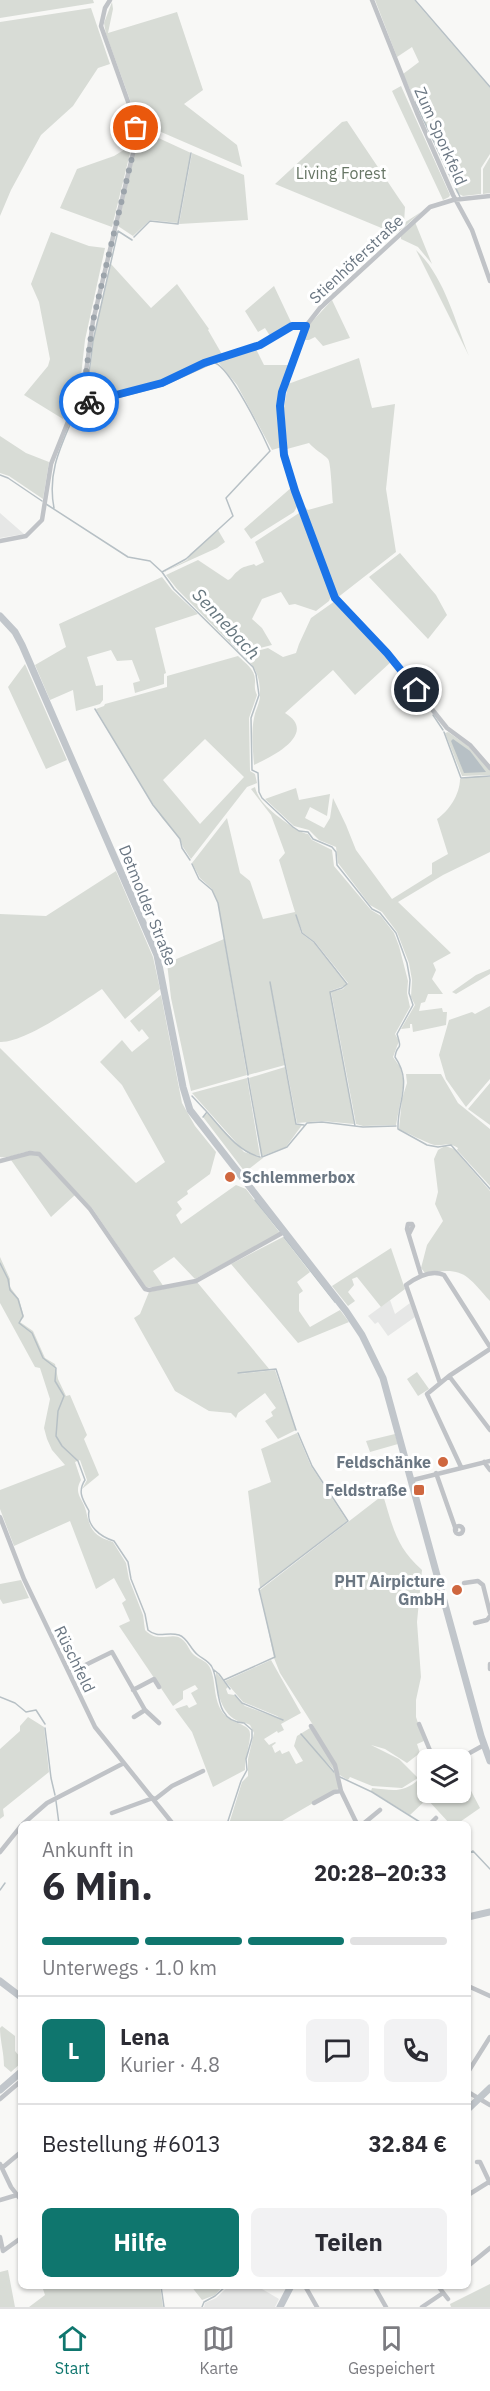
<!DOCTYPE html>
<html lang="de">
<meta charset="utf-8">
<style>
:root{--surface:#fff;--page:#f2f2f3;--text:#2b2b33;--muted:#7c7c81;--line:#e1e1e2;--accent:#0f766e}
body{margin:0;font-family:"IBM Plex Sans",sans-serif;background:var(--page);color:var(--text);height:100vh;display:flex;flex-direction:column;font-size:22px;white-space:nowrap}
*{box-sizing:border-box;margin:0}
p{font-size:20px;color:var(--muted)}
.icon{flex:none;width:33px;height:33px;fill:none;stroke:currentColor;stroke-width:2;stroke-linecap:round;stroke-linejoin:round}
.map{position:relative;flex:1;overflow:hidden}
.drawer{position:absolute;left:18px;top:1821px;width:453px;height:468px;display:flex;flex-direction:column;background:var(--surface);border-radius:9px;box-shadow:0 2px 4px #0004}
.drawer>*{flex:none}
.fabs{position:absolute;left:417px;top:1749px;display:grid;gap:12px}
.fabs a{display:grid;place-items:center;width:54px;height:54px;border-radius:9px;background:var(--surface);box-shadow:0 2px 4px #0004;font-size:30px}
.pin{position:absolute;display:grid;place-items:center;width:51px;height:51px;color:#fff;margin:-26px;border:3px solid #fff;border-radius:50%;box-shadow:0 2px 6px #0007}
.courier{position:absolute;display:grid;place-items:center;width:60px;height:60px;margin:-30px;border:4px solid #1a73e8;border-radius:50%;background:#fff;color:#222;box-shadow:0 2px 8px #0007}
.summary em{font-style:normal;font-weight:800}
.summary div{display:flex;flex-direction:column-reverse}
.summary{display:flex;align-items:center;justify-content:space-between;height:102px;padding:0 24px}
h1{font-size:39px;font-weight:800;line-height:45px}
.bar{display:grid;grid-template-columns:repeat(4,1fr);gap:9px 6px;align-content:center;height:72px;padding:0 24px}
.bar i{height:8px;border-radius:4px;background:var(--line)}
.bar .active{background:var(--accent)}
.bar p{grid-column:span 4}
.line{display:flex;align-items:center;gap:15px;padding:0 24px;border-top:2px solid var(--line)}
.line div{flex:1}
.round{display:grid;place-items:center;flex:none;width:63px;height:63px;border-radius:9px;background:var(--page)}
.primary-button{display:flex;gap:12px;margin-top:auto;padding:12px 24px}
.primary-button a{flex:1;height:69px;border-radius:9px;background:var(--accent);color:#fff;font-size:24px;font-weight:800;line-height:69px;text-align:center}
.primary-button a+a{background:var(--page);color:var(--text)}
.menu{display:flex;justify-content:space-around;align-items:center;height:84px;border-top:2px solid var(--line);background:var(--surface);font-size:16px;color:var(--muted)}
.menu a{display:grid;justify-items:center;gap:3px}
.menu .active{color:var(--accent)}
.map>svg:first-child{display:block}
</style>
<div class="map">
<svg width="490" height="2307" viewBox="0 0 490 2307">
<rect width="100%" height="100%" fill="#f8f8f6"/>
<path fill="#e6e7e6" d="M0 513 24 534 0 538Z
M390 1300 395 1314 410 1303 415 1317 388 1336 378 1322 375 1324 368 1316Z
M229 2286H257L279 2299 275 2307H204L205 2303 216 2298Z"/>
<path fill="#d8dcd6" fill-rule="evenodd" d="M0 0H93L94 3 0 18Z
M375 0H414L490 88V154L481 168V194L463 196 457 193 403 74 419 62 412 47 397 57Z
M112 2 113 9 108 33 177 12 203 90 184 104 237 145 242 167 138 122 106 34 104 23Z
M91 8 110 64 98 68 73 106 41 135 11 190 0 216V22Z
M401 86 450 195 449 197 443 200 392 91Z
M347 121 400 200 405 207 404 223 421 212 396 234 275 184 342 122Z
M139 129 191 153 178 223 150 220 133 236 118 226Z
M132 145 112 227 60 208 77 169 114 156Z
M192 153 244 175 248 220 179 224Z
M490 157V193L483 194V169Z
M415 222 432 264 418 247 401 239V235Z
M51 232 89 246 105 248 85 340 81 376 63 419 24 395 48 366 50 359 39 302 31 284Z
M416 250C444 276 455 321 469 356Z
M111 264 151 308 177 284 209 329 208 330 223 356 157 384 81 403 89 382 93 341Z
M274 286 291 322 270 336 265 328 258 332 245 311Z
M332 300 350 338 323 346 315 337 309 340H304L308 326Z
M256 349 264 365H290L279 399 282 447 272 450 237 385 218 362Z
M359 358 372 408 395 404 386 489 396 552 337 598 301 503 308 510 333 503C332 496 331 462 328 459 323 454 314 449 309 443L287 449 284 408 288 384Z
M0 436 26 453 49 462 43 499 9 476 0 473Z
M292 487 298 505 294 512 251 539 244 529Z
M299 513 332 594 329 601 316 611 295 604 289 605 281 592 262 599 252 619 262 628 272 645 240 653 177 589 166 575 198 560 228 580C233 578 233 574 238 571 243 566 249 566 254 564L256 566 264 562 255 542Z
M218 530 225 542 217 548 164 572 187 560 190 554Z
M400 553 436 595 447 615 428 639 369 577Z
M162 577 172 590 198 614 155 628 166 673 164 674V684L135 693 133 683 140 681 132 660 117 661 111 650 87 657 96 686 103 685V700L100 704 76 711 73 690 50 700 35 665 66 647 59 624Z
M335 601 392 661 355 695 333 670 285 713C318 733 274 756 254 765 253 750 251 733 254 718 255 711 260 703 260 695 260 677 256 666 242 655L268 648 283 657 296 653 299 644 311 618Z
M238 656C245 663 255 669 255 680 255 687 254 689 257 695L249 718 250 771 255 774 257 783 247 787 191 859 183 847 180 839 162 818 129 766 96 709 104 706 105 704 167 687V676ZM205 739 244 777 200 824 163 780Z
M25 664 67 760 46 769 8 687Z
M448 732 467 745 490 770V775L462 776 445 733Z
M478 776 490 777V852L443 875 398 902 451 953 433 963 436 970 432 979 443 994H428L425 1002 421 1003 419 1011 442 1008 443 1012H447L446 1025 413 1032 412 1024H410V1028L401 1029 415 1005 411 997 412 980 409 963 397 932 382 912 370 905 338 863 336 847 319 840 309 830 294 826 265 799 296 788 299 800 330 794 327 816 310 807 305 818 324 828 330 818 333 798 346 825 356 850 392 899 432 874V863L448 854 437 819C449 811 460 794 460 779Z
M255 787C256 791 258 796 261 800 268 810 296 832 308 834L312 840 332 850 334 866 371 910 381 916 394 933 399 946 408 981 407 993 410 1007 395 1034 399 1041 393 1057 400 1067 404 1082 396 1125 363 1126 356 1124 331 992 343 989 348 983 315 942 303 933 296 915 301 933 314 943 347 985 330 991 354 1124 322 1121 297 1123 270 981 285 1065 248 1075 218 903 212 889 200 878 192 863 227 818 240 873 250 881 263 919 295 912 279 860 285 853 271 815 251 789Z
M116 871 153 957 160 989 125 1019 102 989C79 1004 25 1043 0 1042V914L46 916Z
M224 939 247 1075 191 1091 171 998 167 963Z
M490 969V974L456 994 452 992 476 975Z
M161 995 182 1103 195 1126 216 1152 210 1174 187 1191 188 1194 177 1202 182 1209 176 1215 181 1224 236 1185 246 1189 280 1233 195 1279 174 1257 153 1271 164 1287H146L92 1208 40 1153C27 1147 14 1159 0 1157V1048L136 1183 165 1162 122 1085 100 1062 122 1040 132 1052 149 1038 142 1029 139 1032 130 1021Z
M490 1006V1079L466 1107 446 1079 439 1055 449 1020 472 1012 475 1014Z
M285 1067 296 1124 302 1125 286 1147 262 1156 249 1078Z
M406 1074H441L458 1103 490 1129V1186L457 1150 458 1148C449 1142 445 1146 435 1145 429 1144 405 1132 399 1129L402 1099 407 1083Z
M247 1078 260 1156 250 1154 241 1148 192 1093Z
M490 1083V1125L468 1109Z
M208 1113 244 1152 263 1158 245 1172 203 1117Z
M445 1146 454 1149 490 1191V1301C465 1273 464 1267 425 1273L421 1268 427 1245 443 1221 435 1204 438 1192 434 1159 438 1150Z
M30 1154 38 1156 75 1195 51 1217 11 1160Z
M283 1237 310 1272 297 1282 303 1291 299 1294V1311L310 1327 340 1310 349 1322 298 1343 231 1264Z
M391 1248 405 1289 381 1307 357 1277 352 1279 354 1285 348 1292 355 1301 348 1306 332 1286Z
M0 1257 10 1279V1287L19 1299 24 1317 20 1322 33 1331 45 1358 55 1364 58 1379 66 1396 70 1395 87 1435 84 1439 99 1475 82 1489 87 1480 80 1460 75 1462 81 1480C73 1494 83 1498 86 1511 90 1529 93 1536 113 1542L126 1563 129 1579 143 1615 145 1630C159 1645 173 1630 183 1640 188 1644 189 1651 194 1655 200 1660 208 1661 211 1670 216 1683 213 1699 223 1713 231 1723 246 1724 249 1730 253 1737 244 1758 245 1770L213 1787 192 1732 175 1709 187 1705 189 1708 197 1704 191 1693 198 1689 195 1685 183 1691V1699L173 1706 119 1626 130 1621 122 1603 126 1600 114 1578 96 1589 70 1521 14 1546 0 1509V1490L65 1465 52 1450 47 1439 44 1428 50 1399 40 1368 35 1367 0 1303Z
M197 1282 270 1370 238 1374 275 1370 296 1430 278 1439 265 1421 273 1416 271 1412 276 1408 265 1393 238 1413 236 1418 231 1413 209 1411 175 1391 134 1318 140 1314 149 1292Z
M417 1372 429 1389 418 1396 407 1379Z
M297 1433 311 1466 347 1521 260 1588 248 1491 271 1482 261 1449Z
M395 1434 398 1444 370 1452 366 1441Z
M383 1495C393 1527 396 1547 422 1570L417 1622 421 1677 416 1700V1717L424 1741 417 1744 420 1753 407 1763 385 1749 371 1745 399 1759 418 1778 402 1788 372 1786 350 1777 348 1780 338 1774 313 1725 280 1673 274 1658 260 1590Z
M21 1580 29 1598 3 1604 0 1599V1584Z
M271 1660 301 1713 281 1724 284 1730 278 1733 277 1731 264 1739 269 1745 275 1742 276 1743 272 1746 275 1753 280 1750 282 1754 289 1751 296 1764 303 1761 294 1746 297 1736 310 1728 331 1760 335 1771 319 1755 335 1773 339 1788 277 1824H229L242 1782 248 1776V1759L254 1733 250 1725C245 1722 241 1723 236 1720 221 1713 215 1687 216 1672L228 1687 226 1689 228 1694 234 1695 245 1706 283 1720 277 1716 243 1702 225 1681Z
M28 1717 44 1727 49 1772 3 1809 4 1816 0 1819V1749L20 1731V1726Z
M419 1779 427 1789 428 1792 433 1795 439 1793 460 1792 461 1790 469 1787 480 1808 457 1824H450L427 1799 410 1815 371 1791 372 1788C392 1790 403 1794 419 1779Z
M2 2026 15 2036V2051L21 2058V2063L11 2072 4 2066C4 2052 0 2041 0 2028Z
M8 2270 15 2307H0V2272Z
M490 2284V2307H451L450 2304Z
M42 2286H160L163 2307H29L45 2295Z
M191 2286H223L215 2295 202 2300Z"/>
<path fill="#b7c0c5" d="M453 739 470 751 486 772 464 773 451 741Z"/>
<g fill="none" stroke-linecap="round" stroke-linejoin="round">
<path stroke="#b7c0c5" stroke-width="1.5" d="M415 0 490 87
M415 102 460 197
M134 237 150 221 178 224 191 153
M120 397 162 386 213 363
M81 403 88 382 93 341 118 231 132 240
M0 475 8 478 42 501
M46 504 128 557 150 561 162 572 174 589 253 667 256 674 259 695 251 718 252 770 258 773 259 792 262 798 293 827 299 831 308 832 313 839 332 847 336 852 337 865 372 909 380 913 396 933 407 963 410 980 409 993 413 1005 397 1034C403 1053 397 1042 395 1057 413 1083 397 1101 398 1129L427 1145 438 1147 451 1145 490 1189
M54 508C47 472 61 446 75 413L81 407
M162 572 186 559 233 516 226 498 270 451C262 433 230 368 215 363
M95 709 153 805 180 839 182 848 190 860
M433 715 443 730
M444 732 461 778 490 776
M192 864 199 879 212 890 218 903 248 1075
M296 915 302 933 314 942 347 984 342 988 330 992 355 1126
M270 982 296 1124 304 1125
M248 1078 262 1157 287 1147 307 1123 322 1122 363 1127 396 1126
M192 1096 207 1112
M203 1117 207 1112C223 1130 237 1151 260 1157
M255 1200 280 1231
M284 1237 335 1302
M0 1263 8 1279 10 1290 18 1299 23 1316 19 1323 32 1333 43 1358 56 1368 55 1381 64 1396 58 1411 56 1436 62 1446 78 1461 85 1480C77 1492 83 1500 89 1511 86 1526 101 1537 114 1541L128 1562 131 1579 145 1614 148 1630C158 1639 167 1631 179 1635 188 1638 190 1649 198 1655 203 1659 209 1661 212 1667 221 1684 212 1722 244 1723L252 1730V1738L246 1759 247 1770 241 1781 227 1824
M238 1373 276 1369 296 1430
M214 1670 219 1674 230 1689
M224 1680 275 1657 259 1589 348 1521 312 1466 298 1433
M235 1695 242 1703 283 1720
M0 1697 15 1703 26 1712 36 1710 45 1724
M45 1728 51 1778 55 1795
M301 1734 334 1772
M340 1777 372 1792 423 1824
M56 1801 59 1824
M20 1832 21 1833
M468 1854 473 1851 490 1869
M0 1890 5 1883
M161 2286 164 2307
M202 2307 204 2302 215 2296 226 2286"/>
<path stroke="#c0c3c7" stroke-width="4.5" d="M372 0 417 113 453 195 472 230 490 281
M490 196 453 200 430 207 320 308 306 326 282 392 281 406 284 455 301 509 337 601 387 653 447 728 470 745 490 768
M74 407 162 383 204 363 260 345 292 326H306
M0 541 26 536 42 520 51 464 85 379 93 321 135 145 136 124 101 26 105 8 110 0
M0 1161 30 1153 39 1154 90 1209 145 1289 149 1290 196 1281 284 1232
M409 1234 413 1226 412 1224H408L407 1229 421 1275
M449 1376 490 1430
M440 1383 406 1285C417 1277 431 1269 444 1275L490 1347
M484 1462 490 1470
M461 1467 427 1394 449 1376 490 1349
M436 1473 456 1530
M413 1480 490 1461
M0 1517 24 1579 95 1727 173 1824
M455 1530a4 4 0 1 1 8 0a4 4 0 1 1-8 0Z
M464 1583 478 1581 483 1585 490 1613
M475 1623 487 1620 490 1616
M490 1664V1669
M69 1673 112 1652 145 1710 159 1723
M133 1690 154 1679 159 1687
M134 1717 145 1710
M419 1724 434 1760
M311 1726 335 1765 341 1791 357 1824
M457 1760 484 1745
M154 1800 172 1786 203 1771
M314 1803 334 1792 341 1791
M112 1813 153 1798
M23 1824 47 1803 124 1763
M363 1824 380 1810
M430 1824 436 1818
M0 1852 21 1826
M468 1986 490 1996
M468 2072 490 2037
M468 2092 490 2105
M0 2099 21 2081
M477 2162H480L490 2183
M0 2164 11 2187 21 2200
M2 2168 21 2152
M468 2195 489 2182
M0 2200 17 2195
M0 2237 3 2251 21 2238
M468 2266 490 2248
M305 2286 317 2307
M374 2286 386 2307
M438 2286 448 2299
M422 2307 443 2293"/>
<path stroke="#c1c6cb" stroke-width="7" d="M0 616 15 632 22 645 157 955 183 1087 190 1110 346 1311 362 1335 383 1378 481 1736 490 1761
M468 1917 490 1912
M0 1981 21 1997
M0 2090 21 2072
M468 2109 490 2088
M280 2307 291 2286"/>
</g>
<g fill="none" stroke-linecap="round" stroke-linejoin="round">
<path stroke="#9ca4ab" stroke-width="6" stroke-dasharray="0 10.8" d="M89 402 74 407 85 380 93 321 135 145 136 128"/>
<path stroke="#1a73e8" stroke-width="8" d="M89 402 162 383 204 363 260 345 292 326H306L282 392 280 406 284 455 295 491 335 598 387 653 417 690"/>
</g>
<g fill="#cf673f" stroke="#fff" stroke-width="2">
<circle cx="230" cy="1177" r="6"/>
<circle cx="443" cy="1462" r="6"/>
<rect x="413" y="1484" width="12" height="12" rx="3"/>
<circle cx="457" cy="1590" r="6"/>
</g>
<g text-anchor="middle" stroke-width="6" stroke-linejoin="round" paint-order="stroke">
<g font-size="16" fill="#6b7783" stroke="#fff">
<text transform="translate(441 136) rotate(66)" y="6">Zum Sporkfeld</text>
<text transform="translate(356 259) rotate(-43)" y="6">Stienhöferstraße</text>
<text transform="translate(148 905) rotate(68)" y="6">Detmolder Straße</text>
<text transform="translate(75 1659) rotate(64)" y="6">Rüschfeld</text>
</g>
<g font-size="16" fill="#677665" stroke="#fff">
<text x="341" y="179">Living Forest</text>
</g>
<g font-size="16" font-weight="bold" fill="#6b7783" stroke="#fff" text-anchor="end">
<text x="242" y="1183" text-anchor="start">Schlemmerbox</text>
<text x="431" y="1468">Feldschänke</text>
<text x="407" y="1496">Feldstraße</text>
<text x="445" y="1587">PHT Airpicture<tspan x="445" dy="18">GmbH</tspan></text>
</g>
<g font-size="18" font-style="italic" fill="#67777f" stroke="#fff">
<text transform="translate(226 624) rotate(47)" y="6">Sennebach</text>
</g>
</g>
</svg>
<div class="fabs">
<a><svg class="icon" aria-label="layers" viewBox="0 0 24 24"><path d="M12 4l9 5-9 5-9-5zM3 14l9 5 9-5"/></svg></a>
</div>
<div class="pin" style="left:136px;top:128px;background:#ea580c"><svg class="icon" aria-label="bag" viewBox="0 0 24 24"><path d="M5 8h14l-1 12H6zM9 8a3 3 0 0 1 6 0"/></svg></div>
<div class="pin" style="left:417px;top:690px;background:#1f2937"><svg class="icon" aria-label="home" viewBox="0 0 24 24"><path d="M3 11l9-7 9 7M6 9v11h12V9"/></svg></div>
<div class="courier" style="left:89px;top:402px"><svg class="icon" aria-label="bike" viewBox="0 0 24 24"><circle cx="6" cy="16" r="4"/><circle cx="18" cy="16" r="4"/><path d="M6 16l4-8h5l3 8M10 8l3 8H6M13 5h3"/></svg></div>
<section class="drawer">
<div class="summary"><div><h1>6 Min.</h1><p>Ankunft in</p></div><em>20:28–20:33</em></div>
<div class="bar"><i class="active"></i><i class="active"></i><i class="active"></i><i></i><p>Unterwegs · 1.0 km</p></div>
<div class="line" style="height:108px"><b class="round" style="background:var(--accent);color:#fff">L</b><div><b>Lena</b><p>Kurier · 4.8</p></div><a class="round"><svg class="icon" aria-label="chat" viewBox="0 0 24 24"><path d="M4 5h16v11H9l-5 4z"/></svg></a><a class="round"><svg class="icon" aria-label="phone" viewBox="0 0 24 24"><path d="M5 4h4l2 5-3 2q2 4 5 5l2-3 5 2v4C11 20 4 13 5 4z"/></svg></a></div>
<div class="line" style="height:78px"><div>Bestellung #6013</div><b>32.84 €</b></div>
<div class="primary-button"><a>Hilfe</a><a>Teilen</a></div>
</section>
</div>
<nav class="menu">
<a class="active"><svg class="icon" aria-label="home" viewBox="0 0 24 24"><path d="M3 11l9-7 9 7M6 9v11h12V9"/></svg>Start</a>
<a><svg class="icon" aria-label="map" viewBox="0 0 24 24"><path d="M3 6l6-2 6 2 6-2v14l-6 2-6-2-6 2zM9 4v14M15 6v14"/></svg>Karte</a>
<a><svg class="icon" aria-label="saved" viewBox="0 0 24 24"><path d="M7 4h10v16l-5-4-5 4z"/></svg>Gespeichert</a>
</nav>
